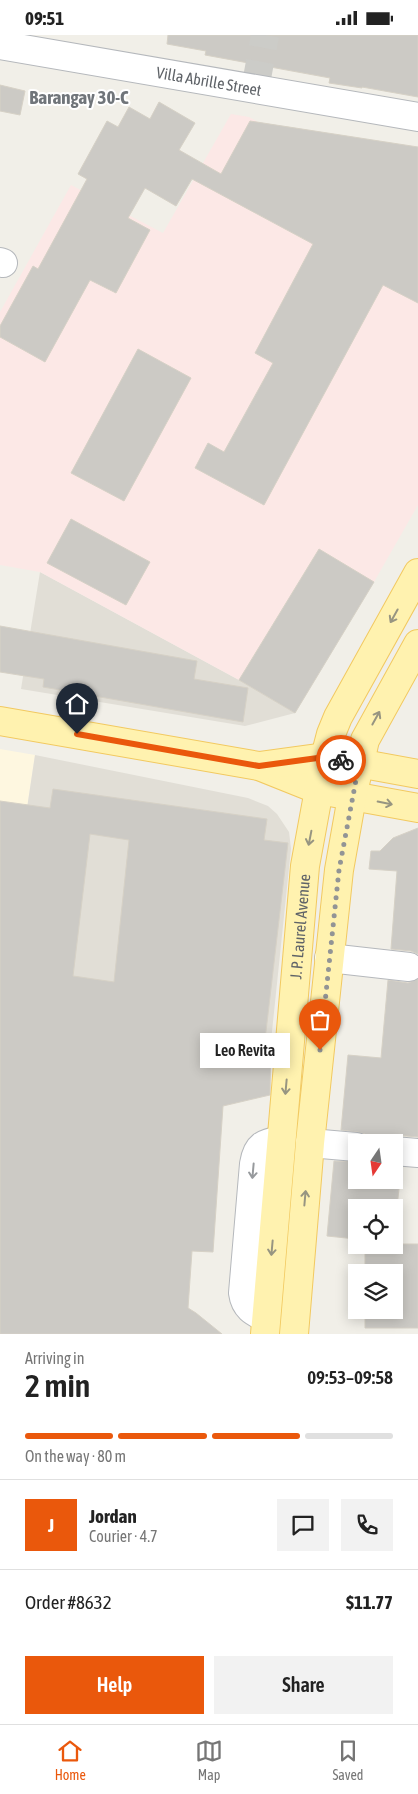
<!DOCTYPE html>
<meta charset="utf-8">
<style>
:root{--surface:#fff;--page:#f2f2f2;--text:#222;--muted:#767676;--line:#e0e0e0;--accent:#ea580c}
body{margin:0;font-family:"Asap Condensed",sans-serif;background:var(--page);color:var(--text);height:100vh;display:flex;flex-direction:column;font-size:19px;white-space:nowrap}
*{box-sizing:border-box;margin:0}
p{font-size:16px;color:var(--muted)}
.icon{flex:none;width:28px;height:28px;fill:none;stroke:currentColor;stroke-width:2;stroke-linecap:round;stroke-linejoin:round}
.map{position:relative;height:1299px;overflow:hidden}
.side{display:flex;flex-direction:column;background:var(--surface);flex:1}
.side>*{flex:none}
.needle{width:32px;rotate:193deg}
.tools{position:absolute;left:348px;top:1099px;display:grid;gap:10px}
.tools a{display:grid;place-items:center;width:55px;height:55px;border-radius:0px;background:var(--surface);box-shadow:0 2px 12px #0003;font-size:25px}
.pin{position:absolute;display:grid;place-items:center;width:42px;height:42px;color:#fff;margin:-51px -21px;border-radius:50% 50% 50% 0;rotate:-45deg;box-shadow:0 0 5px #0007}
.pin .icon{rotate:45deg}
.courier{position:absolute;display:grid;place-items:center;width:50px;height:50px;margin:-25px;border:4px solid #ea580c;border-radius:50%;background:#fff;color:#222;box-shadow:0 1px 6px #0007}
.bubble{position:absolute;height:35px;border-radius:0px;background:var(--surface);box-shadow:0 2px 12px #0003;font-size:16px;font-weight:600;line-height:35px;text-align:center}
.summary em{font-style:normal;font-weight:600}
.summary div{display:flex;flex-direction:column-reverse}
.summary{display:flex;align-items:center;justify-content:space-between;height:85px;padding:0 25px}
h1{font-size:32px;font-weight:600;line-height:38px}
.bar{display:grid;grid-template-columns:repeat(4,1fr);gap:8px 5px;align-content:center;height:60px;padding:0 25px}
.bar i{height:6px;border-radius:4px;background:var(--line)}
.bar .selected{background:var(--accent)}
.bar p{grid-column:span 4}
.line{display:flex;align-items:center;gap:12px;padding:0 25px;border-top:1px solid var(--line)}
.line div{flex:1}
.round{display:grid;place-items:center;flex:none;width:52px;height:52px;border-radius:0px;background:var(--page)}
.cta{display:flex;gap:10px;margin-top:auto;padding:10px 25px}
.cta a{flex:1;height:58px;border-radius:0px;background:var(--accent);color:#fff;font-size:20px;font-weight:600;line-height:58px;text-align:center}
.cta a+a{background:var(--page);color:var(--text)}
.status{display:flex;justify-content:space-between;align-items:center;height:35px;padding:0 25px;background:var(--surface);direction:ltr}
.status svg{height:14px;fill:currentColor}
.menu{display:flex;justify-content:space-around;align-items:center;height:70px;border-top:1px solid var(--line);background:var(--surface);font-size:14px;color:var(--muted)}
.menu a{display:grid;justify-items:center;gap:2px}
.menu .selected{color:var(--accent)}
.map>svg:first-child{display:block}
</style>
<div class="status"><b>09:51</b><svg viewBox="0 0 49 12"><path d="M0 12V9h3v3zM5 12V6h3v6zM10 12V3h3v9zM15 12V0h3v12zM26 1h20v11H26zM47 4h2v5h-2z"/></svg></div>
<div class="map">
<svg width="418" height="1299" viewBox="0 0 418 1299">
<rect width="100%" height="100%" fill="#f1efe8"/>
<path fill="#fef7e0" d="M0 714 35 720 0 953Z"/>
<path fill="#e1ded6" d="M40 537 239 645 295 678 245 691 21 654Z
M35 720 248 763 268 771 277 779 289 797 291 814 271 1006 0 975V953Z"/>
<path fill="#fce8e6" d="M231 79 249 82 418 174V470L374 547 319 514 239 645 40 537 0 530V277L71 150 163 198Z"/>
<path fill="#cccac5" stroke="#d6d1c6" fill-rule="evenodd" d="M168 0H418V62L362 52V53L329 48 330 43 205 20 206 16 167 9Z
M0 50 25 56 20 80 0 76Z
M159 67 195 88 179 115 221 139 250 86 418 112V268L383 250 264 470 195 433 208 408 224 417 273 328 255 318 313 209 192 144 176 171 145 153 128 183 150 195 116 258 90 245 45 327 0 302V291L33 231 38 234 87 144 78 139 107 86 118 92 129 72 150 84Z
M138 314 191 343 124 466 71 438Z
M71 484 150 527 126 570 47 528Z
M319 514 374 547 295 678 239 645Z
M0 591 197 626 194 644 248 653 243 687 43 652 44 644 0 637Z
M53 754 267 784 264 805 288 808 265 1005 271 1006 270 1060 223 1071 213 1217 192 1216 188 1273 196 1278 222 1299H0V766L50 773ZM90 799 129 805 114 947 73 941Z
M418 793V919L411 916 391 914 397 836 369 834 371 816H380L393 803Z
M418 944V1102L395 1100 385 1104 368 1102 365 1099 358 1097 341 1095 348 1020 381 1023 388 945 408 948Z
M334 1126 356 1127V1145H400L397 1172H356V1204L327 1201Z
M394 1209H418V1293H365V1275H394V1238H365V1210H394Z"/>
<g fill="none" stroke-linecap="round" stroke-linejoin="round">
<path stroke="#ccccc8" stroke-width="28" stroke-dasharray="28 14" stroke-linecap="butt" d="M255 54 265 0"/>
<defs>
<g id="minor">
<path id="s1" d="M0 10 418 82"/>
<path d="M0 227 3 228"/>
<path d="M329 923 409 932"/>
<path d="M310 1108 356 1112"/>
<path d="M394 1116 418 1118"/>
<path d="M266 1283C254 1277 245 1273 243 1258L254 1129C257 1110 264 1108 281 1105"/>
</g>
<g id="major">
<path d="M0 686 259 731 319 755 418 773"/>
<path d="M259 731 325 722 418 739"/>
<path id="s2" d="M265 1299 305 831 325 722 331 699 338 682 418 538"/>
<path d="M294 1299 310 1108 339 835 352 762 365 705 418 609"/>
</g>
</defs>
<use href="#minor" stroke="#b5b8bc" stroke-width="30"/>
<use href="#major" stroke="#f2c960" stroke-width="30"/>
<use href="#minor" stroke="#fff" stroke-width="28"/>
<use href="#major" stroke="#fff2af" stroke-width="28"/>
</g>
<defs><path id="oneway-shaft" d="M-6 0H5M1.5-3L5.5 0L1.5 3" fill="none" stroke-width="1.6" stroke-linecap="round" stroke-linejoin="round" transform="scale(1.25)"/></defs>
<g stroke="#979581">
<use href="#oneway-shaft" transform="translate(394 581) rotate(119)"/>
<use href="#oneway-shaft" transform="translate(376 683) rotate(-61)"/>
<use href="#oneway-shaft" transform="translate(385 768) rotate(11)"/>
<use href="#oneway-shaft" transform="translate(310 803) rotate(101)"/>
<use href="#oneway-shaft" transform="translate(286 1052) rotate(95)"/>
<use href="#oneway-shaft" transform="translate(305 1163) rotate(-85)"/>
<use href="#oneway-shaft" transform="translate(272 1213) rotate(95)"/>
</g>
<use stroke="#979a9d" href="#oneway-shaft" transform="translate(253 1136) rotate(95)"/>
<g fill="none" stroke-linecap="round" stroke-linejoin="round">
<path stroke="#929495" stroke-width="5" stroke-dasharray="0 9" d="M320 1015 339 835 359 729 341 725"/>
<path stroke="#ea580c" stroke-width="6" d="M77 699 259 731 325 722 341 725"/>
</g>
<g text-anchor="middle" stroke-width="4" stroke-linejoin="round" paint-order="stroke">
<g font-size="16" fill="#5f6368" stroke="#fff">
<text dy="6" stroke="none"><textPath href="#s1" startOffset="212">Villa Abrille Street</textPath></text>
<text dy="6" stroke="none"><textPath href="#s2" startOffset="409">J. P. Laurel Avenue</textPath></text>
</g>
<g font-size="19" font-weight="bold" fill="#70757a" stroke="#fff">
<text x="79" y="69">Barangay 30-C</text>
</g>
</g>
</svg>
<div class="tools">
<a><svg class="needle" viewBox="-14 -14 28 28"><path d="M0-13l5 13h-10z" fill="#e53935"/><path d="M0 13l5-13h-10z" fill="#767676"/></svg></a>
<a><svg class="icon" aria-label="locate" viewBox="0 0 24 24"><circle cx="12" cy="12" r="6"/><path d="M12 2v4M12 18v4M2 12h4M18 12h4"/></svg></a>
<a><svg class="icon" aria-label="layers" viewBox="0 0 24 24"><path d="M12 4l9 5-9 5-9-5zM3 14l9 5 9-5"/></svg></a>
</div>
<div class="pin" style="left:320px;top:1015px;background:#ea580c"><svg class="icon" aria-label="bag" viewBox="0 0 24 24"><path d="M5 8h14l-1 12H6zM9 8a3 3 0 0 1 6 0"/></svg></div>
<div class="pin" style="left:77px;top:699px;background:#1f2937"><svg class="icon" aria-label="home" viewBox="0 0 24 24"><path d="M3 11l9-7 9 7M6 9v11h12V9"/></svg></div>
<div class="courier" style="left:341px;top:725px"><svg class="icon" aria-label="bike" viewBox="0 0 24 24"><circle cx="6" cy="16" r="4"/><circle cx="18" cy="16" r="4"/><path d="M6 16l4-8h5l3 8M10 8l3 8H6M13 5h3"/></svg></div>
<div class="bubble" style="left:200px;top:998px;width:90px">Leo Revita</div>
</div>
<section class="side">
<div class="summary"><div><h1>2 min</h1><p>Arriving in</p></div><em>09:53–09:58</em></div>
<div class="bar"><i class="selected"></i><i class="selected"></i><i class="selected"></i><i></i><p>On the way · 80 m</p></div>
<div class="line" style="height:90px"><b class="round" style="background:var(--accent);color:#fff">J</b><div><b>Jordan</b><p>Courier · 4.7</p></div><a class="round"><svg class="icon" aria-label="chat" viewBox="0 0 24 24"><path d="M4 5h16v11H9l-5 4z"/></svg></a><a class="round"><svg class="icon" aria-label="phone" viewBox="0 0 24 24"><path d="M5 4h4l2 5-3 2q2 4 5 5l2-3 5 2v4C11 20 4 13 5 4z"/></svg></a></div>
<div class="line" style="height:65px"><div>Order #8632</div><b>$11.77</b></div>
<div class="cta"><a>Help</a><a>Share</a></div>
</section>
<nav class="menu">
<a class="selected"><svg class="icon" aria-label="home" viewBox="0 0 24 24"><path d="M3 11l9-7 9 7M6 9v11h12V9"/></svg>Home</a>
<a><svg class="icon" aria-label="map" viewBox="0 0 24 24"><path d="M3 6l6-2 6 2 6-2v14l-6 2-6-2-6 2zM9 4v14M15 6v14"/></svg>Map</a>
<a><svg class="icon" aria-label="saved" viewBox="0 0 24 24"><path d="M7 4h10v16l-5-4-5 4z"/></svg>Saved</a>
</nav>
